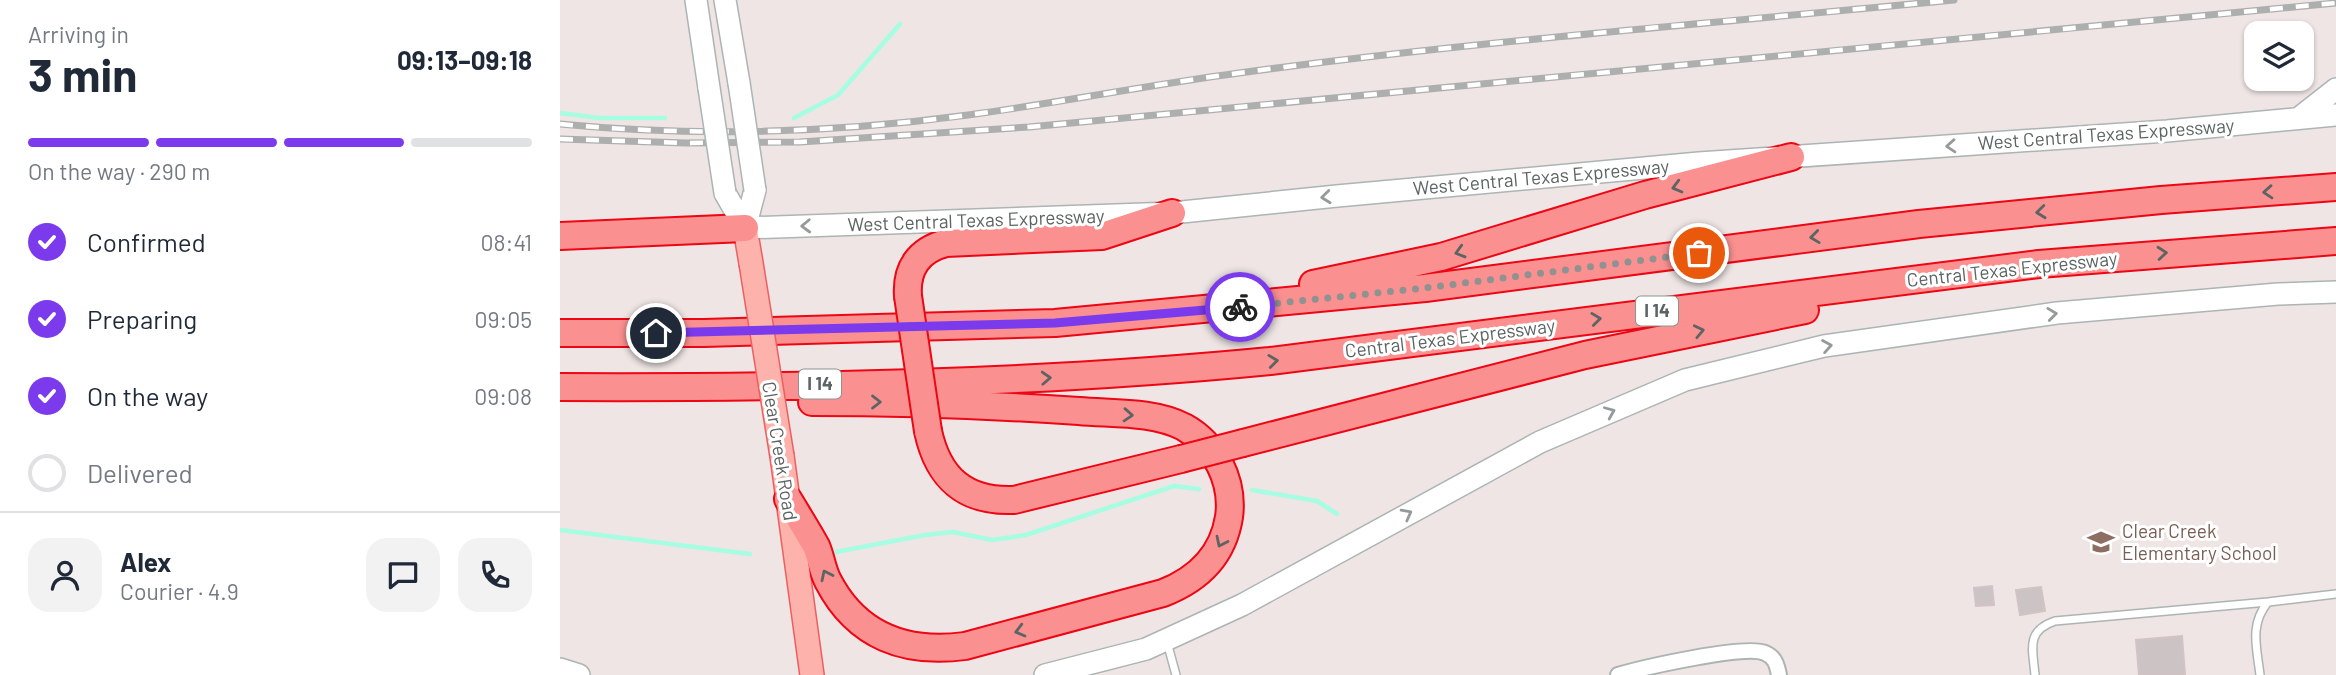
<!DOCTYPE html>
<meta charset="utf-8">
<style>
:root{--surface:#fff;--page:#f2f2f3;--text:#1f2937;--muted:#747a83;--line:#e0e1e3;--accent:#7c3aed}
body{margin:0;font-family:Barlow,sans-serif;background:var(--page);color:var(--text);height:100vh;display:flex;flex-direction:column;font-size:26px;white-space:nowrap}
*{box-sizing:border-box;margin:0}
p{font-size:23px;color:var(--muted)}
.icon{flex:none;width:38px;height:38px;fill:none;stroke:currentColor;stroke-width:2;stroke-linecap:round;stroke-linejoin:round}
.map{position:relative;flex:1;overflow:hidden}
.panel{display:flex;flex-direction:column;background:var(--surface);width:560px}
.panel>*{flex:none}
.buttons{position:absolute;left:1684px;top:21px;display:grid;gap:14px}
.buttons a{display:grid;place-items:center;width:70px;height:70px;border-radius:14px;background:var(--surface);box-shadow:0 2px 5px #0004;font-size:35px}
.pin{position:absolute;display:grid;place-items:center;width:60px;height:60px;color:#fff;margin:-30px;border:4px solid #fff;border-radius:50%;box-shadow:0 2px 7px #0007}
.courier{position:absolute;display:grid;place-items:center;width:70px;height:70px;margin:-35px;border:5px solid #7c3aed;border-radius:50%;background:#fff;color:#222;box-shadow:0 2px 9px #0007}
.headline em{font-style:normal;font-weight:700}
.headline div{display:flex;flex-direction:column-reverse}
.headline{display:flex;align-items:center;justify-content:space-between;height:119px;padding:0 28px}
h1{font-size:46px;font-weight:700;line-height:52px}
.bar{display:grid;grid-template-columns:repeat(4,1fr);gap:10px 7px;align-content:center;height:84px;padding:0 28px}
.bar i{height:9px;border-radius:5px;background:var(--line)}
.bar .current{background:var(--accent)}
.bar p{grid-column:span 4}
.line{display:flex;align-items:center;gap:18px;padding:0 28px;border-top:2px solid var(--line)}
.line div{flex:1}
.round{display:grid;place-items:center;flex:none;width:74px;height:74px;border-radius:21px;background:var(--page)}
ol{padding:0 28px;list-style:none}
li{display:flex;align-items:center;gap:21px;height:77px}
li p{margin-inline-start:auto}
li .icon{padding:7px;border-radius:50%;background:var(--accent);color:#fff;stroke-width:4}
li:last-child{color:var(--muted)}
li i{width:38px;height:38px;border:4px solid var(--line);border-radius:50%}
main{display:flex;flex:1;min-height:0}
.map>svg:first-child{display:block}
</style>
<main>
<section class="panel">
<div class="headline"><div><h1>3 min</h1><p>Arriving in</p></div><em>09:13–09:18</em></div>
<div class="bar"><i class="current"></i><i class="current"></i><i class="current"></i><i></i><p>On the way · 290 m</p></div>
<ol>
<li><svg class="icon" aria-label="check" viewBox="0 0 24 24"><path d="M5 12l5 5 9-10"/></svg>Confirmed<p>08:41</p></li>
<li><svg class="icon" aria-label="check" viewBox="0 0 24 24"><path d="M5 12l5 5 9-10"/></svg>Preparing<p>09:05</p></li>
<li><svg class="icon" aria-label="check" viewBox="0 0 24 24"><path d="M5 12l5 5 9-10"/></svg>On the way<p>09:08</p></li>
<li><i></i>Delivered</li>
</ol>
<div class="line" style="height:126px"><a class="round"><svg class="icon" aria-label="person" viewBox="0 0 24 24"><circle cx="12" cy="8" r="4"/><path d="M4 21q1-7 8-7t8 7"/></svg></a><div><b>Alex</b><p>Courier · 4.9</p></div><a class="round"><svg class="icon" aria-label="chat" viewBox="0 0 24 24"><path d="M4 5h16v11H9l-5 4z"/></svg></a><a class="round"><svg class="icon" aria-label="phone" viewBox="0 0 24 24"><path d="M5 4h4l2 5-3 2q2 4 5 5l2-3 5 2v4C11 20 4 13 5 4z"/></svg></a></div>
</section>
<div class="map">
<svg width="1776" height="675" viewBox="0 0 1776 675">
<rect width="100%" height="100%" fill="#eee5e4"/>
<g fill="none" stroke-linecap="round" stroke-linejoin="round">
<path stroke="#a6fde2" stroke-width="4.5" d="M0 113 39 118H105
M234 118 278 95 340 24
M692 490 757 501 777 514
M0 530 190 554
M276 552 365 535 393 532 432 540 466 535 614 486 639 489"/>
</g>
<path fill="#ccc3c4" stroke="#d3c3c4" stroke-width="2" d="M1432 586 1434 605 1416 606 1414 588Z
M1481 587 1485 611 1460 615 1456 590Z
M1622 636 1625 675H1579L1576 640Z"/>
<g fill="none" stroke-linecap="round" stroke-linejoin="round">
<defs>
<path id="lane" d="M607 642 616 675
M1475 675C1473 650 1465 631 1495 621L1708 602
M1700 675C1697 648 1689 625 1708 602L1776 594"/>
<path id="street" d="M1058 675C1082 668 1186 644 1205 653 1215 657 1217 665 1219 675"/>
<path id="secondary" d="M136 0 149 88
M165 0 179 83
M1739 118 1776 89
M165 193 185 228
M185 228 612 213 777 196 1139 163 1607 131 1776 115
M185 228 195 190
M0 669 19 675
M485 675 586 649 682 605 980 442 1125 380 1264 346 1497 313 1718 294 1776 292"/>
<path id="primary" d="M185 228 191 263
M222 456 252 675"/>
<path id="highway" d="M0 236 185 228
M753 284 881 257 1085 195 1231 157
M348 296C346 268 359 250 386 243L542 236 612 213
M0 333H144L495 323 865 288 1359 224 1601 200 1776 187
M0 387C236 388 474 384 710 361L1479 264 1776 241
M368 431C378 478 405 502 454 500L621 459
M683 443 1025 355 1245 310
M228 499C237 514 247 530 256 546 261 557 262 570 268 581 297 637 346 654 405 646L603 593C639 579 663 555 669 517 674 481 655 444 624 427 593 411 552 414 519 411 430 405 341 402 252 402"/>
</defs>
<use href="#lane" stroke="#adb4b4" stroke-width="10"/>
<use href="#street" stroke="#adb4b4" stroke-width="18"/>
<use href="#secondary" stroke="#acb5b4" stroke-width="24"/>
<use href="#primary" stroke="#ee5e61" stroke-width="26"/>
<use href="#highway" stroke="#ed0613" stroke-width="30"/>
<use href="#lane" stroke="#fff" stroke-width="7"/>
<use href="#street" stroke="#fff" stroke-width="14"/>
<use href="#secondary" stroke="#fff" stroke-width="21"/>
<use href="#primary" stroke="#fdb3ab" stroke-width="23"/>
<use href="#highway" stroke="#fa9090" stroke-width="26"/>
<defs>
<path id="rail" d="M0 124C135 137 273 133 408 115 498 103 588 85 679 73 916 41 1156 23 1394 0
M0 139 126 143 240 142 469 127 1776 3"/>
</defs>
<use href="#rail" stroke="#adafae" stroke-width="7"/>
<use href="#rail" stroke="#fff" stroke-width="4.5" stroke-dasharray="13" stroke-linecap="butt"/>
<defs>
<path id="secondary-bridge" d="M179 83 195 190
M149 88 165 193"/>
<path id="primary-bridge" d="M191 263 222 456"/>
<path id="highway-bridge" d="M348 296 368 431
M621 459 683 443"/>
</defs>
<use href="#secondary-bridge" stroke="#acb5b4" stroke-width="24" stroke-linecap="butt"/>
<use href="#primary-bridge" stroke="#ee5e61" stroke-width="26" stroke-linecap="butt"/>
<use href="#highway-bridge" stroke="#ed0613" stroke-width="30" stroke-linecap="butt"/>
<use href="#secondary-bridge" stroke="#fff" stroke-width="21"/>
<use href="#primary-bridge" stroke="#fdb3ab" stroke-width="23"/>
<use href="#highway-bridge" stroke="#fa9090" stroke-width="26"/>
</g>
<defs><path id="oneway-chevron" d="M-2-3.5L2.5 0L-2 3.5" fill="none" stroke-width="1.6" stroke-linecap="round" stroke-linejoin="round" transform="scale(1.75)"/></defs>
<g stroke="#959b9a">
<use href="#oneway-chevron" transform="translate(1391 146) rotate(176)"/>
<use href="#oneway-chevron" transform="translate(766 197) rotate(174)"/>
<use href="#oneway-chevron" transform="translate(246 226) rotate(178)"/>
<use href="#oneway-chevron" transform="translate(1492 314) rotate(-7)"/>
<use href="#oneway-chevron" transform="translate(1267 346) rotate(-10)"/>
<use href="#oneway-chevron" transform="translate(1050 412) rotate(-23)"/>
<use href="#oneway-chevron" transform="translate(847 514) rotate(-28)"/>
</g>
<g stroke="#5c6563">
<use href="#oneway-chevron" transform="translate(1117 187) rotate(165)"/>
<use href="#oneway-chevron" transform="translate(1708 192) rotate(176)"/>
<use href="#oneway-chevron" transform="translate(1481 212) rotate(174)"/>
<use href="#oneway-chevron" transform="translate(1255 237) rotate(173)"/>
<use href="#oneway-chevron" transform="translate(900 252) rotate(164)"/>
<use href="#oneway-chevron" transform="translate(1602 253) rotate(-5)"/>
<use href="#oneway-chevron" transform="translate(1036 319) rotate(-7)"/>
<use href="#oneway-chevron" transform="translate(1139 331) rotate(-12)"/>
<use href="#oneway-chevron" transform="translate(713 361) rotate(-7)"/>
<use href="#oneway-chevron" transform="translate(486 378) rotate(-3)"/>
<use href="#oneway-chevron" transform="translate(316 402)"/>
<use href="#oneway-chevron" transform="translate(568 415) rotate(4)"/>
<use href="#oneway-chevron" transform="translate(661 542) rotate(116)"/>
<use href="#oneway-chevron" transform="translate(266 575) rotate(-116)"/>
<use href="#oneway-chevron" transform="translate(460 631) rotate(165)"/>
</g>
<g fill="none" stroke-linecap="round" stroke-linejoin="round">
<path stroke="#8f9290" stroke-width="7" stroke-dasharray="0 12.6" d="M680 307 865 288 1139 253"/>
<path stroke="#7c3aed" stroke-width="9" d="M96 333 495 323 680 307"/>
</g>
<defs>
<symbol id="school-bare" viewBox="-9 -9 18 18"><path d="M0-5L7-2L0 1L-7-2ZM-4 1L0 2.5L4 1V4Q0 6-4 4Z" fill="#8d6e63" stroke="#fff" stroke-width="2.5" paint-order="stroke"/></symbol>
</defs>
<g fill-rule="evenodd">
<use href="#school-bare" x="1522" y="523" width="38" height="38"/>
</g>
<g text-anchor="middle" stroke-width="6" stroke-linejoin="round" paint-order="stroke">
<g fill="#fff" stroke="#8d9392" stroke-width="2">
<rect x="1076" y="296.5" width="42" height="29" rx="5"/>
<rect x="239" y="369.5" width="42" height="29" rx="5"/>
</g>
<g font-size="18" font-weight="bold" fill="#5c6563">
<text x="1097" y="317">I 14</text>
<text x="260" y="390">I 14</text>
</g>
<g font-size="19" fill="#5c6563" stroke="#fff">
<text transform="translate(1546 134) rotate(-4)" y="7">West Central Texas Expressway</text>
<text transform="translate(981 177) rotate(-5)" y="7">West Central Texas Expressway</text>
<text transform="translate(416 220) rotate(-2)" y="7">West Central Texas Expressway</text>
<text transform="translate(1452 269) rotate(-6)" y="7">Central Texas Expressway</text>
<text transform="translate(890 338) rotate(-7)" y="7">Central Texas Expressway</text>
<text transform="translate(220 451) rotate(81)" y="7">Clear Creek Road</text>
</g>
<g font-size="19" fill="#785e54" stroke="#fff" text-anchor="start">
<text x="1562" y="538">Clear Creek<tspan x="1562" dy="22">Elementary School</tspan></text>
</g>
</g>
</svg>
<div class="buttons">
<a><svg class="icon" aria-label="layers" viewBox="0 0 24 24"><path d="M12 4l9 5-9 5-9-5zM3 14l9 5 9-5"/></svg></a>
</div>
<div class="pin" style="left:1139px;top:253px;background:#ea580c"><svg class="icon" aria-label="bag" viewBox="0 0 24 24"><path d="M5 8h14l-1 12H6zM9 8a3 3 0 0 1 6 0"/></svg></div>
<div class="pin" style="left:96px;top:333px;background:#1f2937"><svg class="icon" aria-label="home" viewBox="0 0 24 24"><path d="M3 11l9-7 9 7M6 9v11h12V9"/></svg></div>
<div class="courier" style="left:680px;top:307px"><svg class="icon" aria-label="bike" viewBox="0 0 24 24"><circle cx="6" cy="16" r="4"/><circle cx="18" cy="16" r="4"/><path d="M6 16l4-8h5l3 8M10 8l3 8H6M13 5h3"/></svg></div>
</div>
</main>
